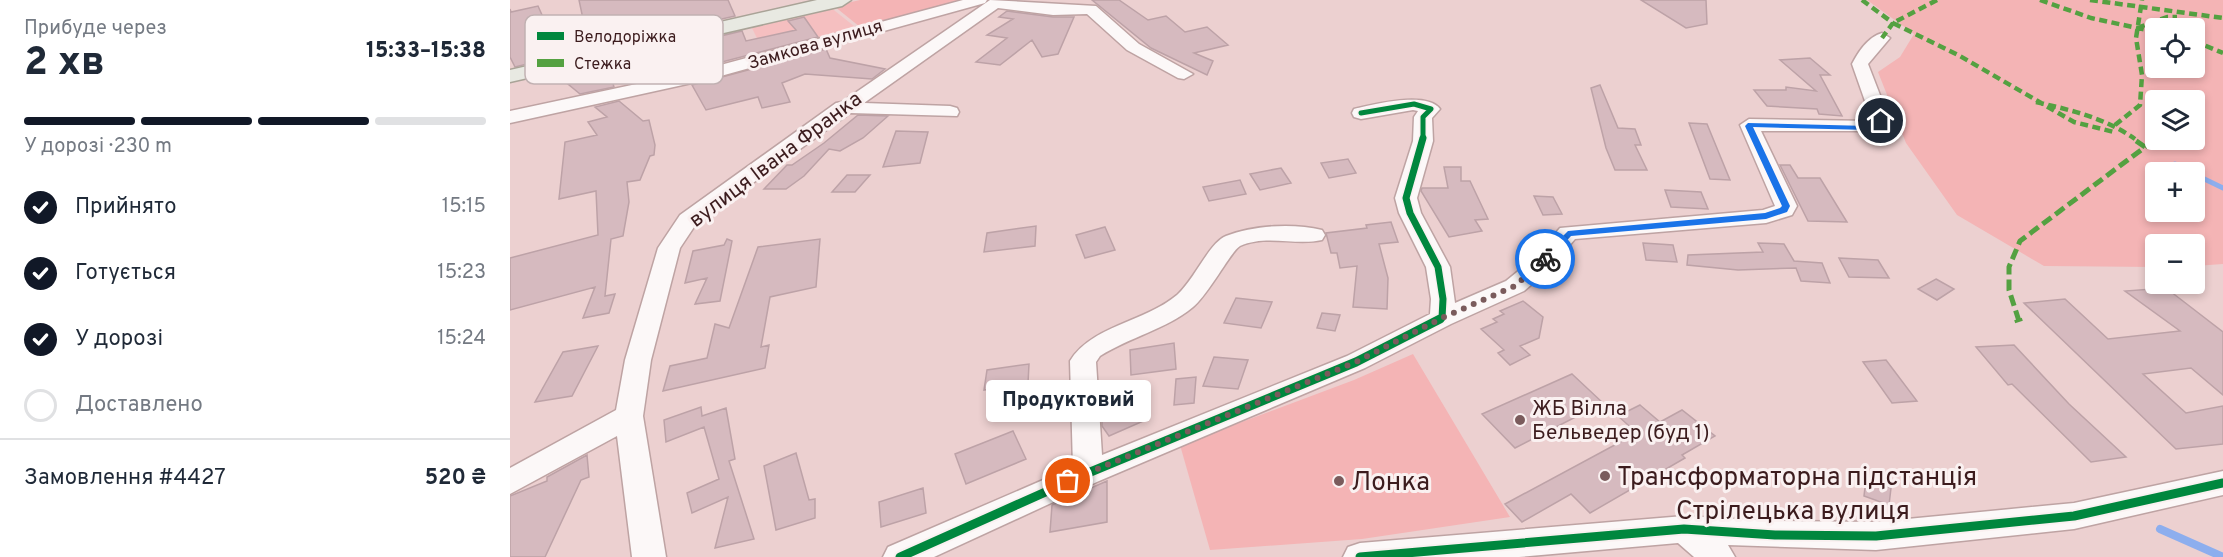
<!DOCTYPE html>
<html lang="uk">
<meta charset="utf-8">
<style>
:root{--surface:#fff;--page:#f6f6f7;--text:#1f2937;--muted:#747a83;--line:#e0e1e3;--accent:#111827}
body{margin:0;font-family:Overpass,sans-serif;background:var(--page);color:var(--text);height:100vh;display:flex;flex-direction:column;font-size:22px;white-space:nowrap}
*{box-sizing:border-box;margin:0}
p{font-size:20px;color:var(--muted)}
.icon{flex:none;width:33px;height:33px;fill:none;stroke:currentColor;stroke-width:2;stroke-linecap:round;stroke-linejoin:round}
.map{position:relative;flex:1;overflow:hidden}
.sheet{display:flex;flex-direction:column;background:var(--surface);width:510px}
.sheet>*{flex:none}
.tools{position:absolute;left:1635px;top:18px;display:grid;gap:12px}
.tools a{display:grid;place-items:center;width:60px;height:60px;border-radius:6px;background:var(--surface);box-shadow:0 3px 9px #0003;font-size:30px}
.pin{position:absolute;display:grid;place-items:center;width:51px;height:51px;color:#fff;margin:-26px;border:3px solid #fff;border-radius:50%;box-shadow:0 2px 6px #0007}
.courier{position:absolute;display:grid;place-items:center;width:60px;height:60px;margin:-30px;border:4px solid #1a73e8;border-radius:50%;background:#fff;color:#222;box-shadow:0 2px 8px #0007}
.bubble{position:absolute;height:42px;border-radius:6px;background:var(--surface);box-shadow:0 3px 9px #0003;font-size:20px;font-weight:800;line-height:42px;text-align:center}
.overview em{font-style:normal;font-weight:800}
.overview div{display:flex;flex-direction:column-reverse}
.overview{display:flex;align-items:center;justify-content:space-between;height:102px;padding:0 24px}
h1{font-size:39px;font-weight:800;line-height:45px}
.bar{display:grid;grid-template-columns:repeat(4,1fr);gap:9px 6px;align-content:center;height:72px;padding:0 24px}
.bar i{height:8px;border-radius:4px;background:var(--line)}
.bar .current{background:var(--accent)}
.bar p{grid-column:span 4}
.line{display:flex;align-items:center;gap:15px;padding:0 24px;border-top:2px solid var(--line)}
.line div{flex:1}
ol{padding:0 24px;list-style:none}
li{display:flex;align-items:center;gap:18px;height:66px}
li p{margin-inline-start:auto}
li .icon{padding:6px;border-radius:50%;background:var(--accent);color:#fff;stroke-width:4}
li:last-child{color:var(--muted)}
li i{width:33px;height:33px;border:3px solid var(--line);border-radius:50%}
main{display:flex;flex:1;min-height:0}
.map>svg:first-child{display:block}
</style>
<main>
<section class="sheet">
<div class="overview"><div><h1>2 хв</h1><p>Прибуде через</p></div><em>15:33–15:38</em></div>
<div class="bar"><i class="current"></i><i class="current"></i><i class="current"></i><i></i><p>У дорозі · 230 m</p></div>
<ol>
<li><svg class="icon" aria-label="check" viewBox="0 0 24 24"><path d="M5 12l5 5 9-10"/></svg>Прийнято<p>15:15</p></li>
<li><svg class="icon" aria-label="check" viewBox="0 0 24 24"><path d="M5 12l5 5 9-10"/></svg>Готується<p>15:23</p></li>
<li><svg class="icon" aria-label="check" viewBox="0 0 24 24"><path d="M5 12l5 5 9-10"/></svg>У дорозі<p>15:24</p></li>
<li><i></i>Доставлено</li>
</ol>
<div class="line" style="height:78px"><div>Замовлення #4427</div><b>520 ₴</b></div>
</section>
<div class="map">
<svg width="1713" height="557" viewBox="0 0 1713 557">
<rect width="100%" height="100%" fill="#ecd0d0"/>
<path fill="#f5bfc0" d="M320 7 349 30 256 57 241 26Z"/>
<path fill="#f4b4b5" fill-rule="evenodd" d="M350 0H458L350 27 324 6Z
M1357 0H1713V264L1685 266 1684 244H1646L1645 267 1534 266 1447 215 1396 143 1368 72 1390 57 1404 34ZM1684 28V68H1646V28ZM1684 100V140H1646V100ZM1646 172H1684V212H1646Z
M903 354 1000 517 852 539 700 550 670 445 844 380Z"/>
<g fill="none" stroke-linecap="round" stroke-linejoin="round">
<path stroke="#8daeee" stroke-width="5" d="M1665 164 1681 172
M1684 174 1713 188"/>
<path stroke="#8daeee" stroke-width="8" d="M1650 529 1713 557"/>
</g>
<path fill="#d6babf" stroke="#bda2a7" stroke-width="1.5" d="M69 0H218L225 16 76 50 68 35 76 33Z
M582 0H609L638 20 656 16 675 32 697 27 718 45 684 53 703 61 697 75 641 48Z
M1131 0H1196L1197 24 1176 28Z
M28 6 37 26 35 42 17 46 25 62 5 67 0 57V9L1 12Z
M497 11 543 17H564L548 54 532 57 522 40 490 65 466 62 497 38 477 35 503 19 489 17Z
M294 17 308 37 185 69 177 44 232 31 236 41 286 30 278 21Z
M316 49 320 58 375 69 362 79 295 74 272 83 280 102 252 108 248 97 196 110 182 85Z
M129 55 133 61 98 68 104 87 70 94 58 84 77 79 74 67Z
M1300 58 1320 75H1310L1332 116 1309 114 1307 109 1257 106 1244 90H1276V87L1306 91 1270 60Z
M1090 85 1108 128 1125 129 1131 145H1125L1137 170H1105L1096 148 1081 88Z
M109 101 133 121 139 120 145 145 144 155 140 156 130 180 117 182 119 202 113 236 101 239 95 296 105 294 99 313 73 318 85 287 0 310V258L88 235 86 191 49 199 55 142 87 135 78 122 97 117 85 107Z
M348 115 378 116 353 138 330 151 319 149 294 176 276 189H254L277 165H282L314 143Z
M1179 123 1197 124 1220 180 1200 179Z
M386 131 418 132 410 163 373 167Z
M838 159 846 173 819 178 811 163Z
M1270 165H1280L1288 178H1310L1337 222 1298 221Z
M934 167H951V181H960L978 219 965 220 972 231 939 237 911 191 912 188H938Z
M771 168 781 183 750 190 740 174Z
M337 175H360L345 192H322Z
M730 180 736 194 699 201 693 187Z
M1155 190 1191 192 1198 209 1161 207Z
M1024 196 1043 197 1052 214 1033 215Z
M881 222 888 242 869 244 878 278 877 309 843 307 847 266 830 268 827 253H821L816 233 857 228 856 225Z
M526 226 525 246 474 252 477 233Z
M595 227 605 250 575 258 566 235Z
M217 239 222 241 210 301 185 304 197 278 175 283 183 251 214 245Z
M310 239 306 287 260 297 251 347 259 345 255 368 153 391 160 366 197 358 205 324 219 328 248 247Z
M1133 243 1163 245 1167 262 1136 260Z
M1248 243 1274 244 1284 261 1312 263 1320 283 1291 281 1286 268 1228 270 1177 265 1178 255 1253 252Z
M1329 258 1368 260 1379 278 1339 277Z
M1426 279 1444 289 1427 300 1408 289Z
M1656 288 1713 332V395L1681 368 1633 374 1676 413 1713 406V444L1666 449 1514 303 1555 299 1598 339 1670 331 1615 291Z
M726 298 762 302 751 328 714 323Z
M1013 301 1033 317 1029 338 1010 346 1020 355 1000 365 988 353 994 350 971 329 987 322 983 319 994 314 990 311Z
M812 313 830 315 825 331 807 328Z
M664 343 666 369 621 375 620 350Z
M1504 345 1559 404 1616 457 1581 462 1502 384 1498 385 1466 347Z
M88 346 62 396 25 402 53 352Z
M704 357 738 360 728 389 693 386Z
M1376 360 1407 401 1382 403 1353 362Z
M519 364 518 383 474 390 477 370Z
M1062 374 1093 403 1005 448 972 414Z
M686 377 684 403 664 405 666 379Z
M623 399 638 419 599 436 592 426V413Z
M1130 405 1150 422 1172 410 1205 436 1172 455 1175 458 1080 513 1061 494 1012 522 995 504 1127 433 1108 416Z
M191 407 192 416 216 408 225 459 219 461 244 539 205 548 218 497 182 513 177 493 209 479 194 427 156 442 154 420Z
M503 431 516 459 456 484 445 454Z
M286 453 299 500 305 499V518L266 530 254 466Z
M77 455 79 477 71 480 35 557H0V496L37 481V477Z
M1356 479 1381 488 1379 505 1354 496Z
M597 481V522L540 532 542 505Z
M413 488 416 513 371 527 369 502Z"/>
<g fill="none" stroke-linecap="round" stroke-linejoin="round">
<defs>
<path id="minor" d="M453 0H477L475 3 200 79 0 123V111L192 70Z
M480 0 586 6 629 44 683 74 674 79 668 78 617 50 577 14 543 15 488 8 354 103 440 106 447 108 449 112 447 116 340 113 186 224 170 248 141 360 133 416 156 557H122L107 436 0 494V468L106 410 115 360 148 248 170 215 326 103 332 102Z
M1372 33 1380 38 1358 64 1380 121 1377 131H1251L1287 206 1282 215 1256 223 1065 239 1039 269 1014 291 941 324 855 368 589 481 424 557H373L378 547 563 467 560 361C581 326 635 322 667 295 685 279 699 243 716 236 744 225 784 223 812 230L815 235 812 240C786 246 756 234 730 246 721 251 699 294 683 307 655 330 620 337 590 356L586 362 592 455 837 356 920 314 921 299 916 267 889 213 885 198 903 141 904 117 908 111 903 110 851 119 844 117 842 113 844 109C864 104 917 91 930 109L922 118 923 141 907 198 911 213 940 267 945 303 996 281 1023 259 1050 228 1253 210 1265 206 1230 125 1239 119 1362 121 1342 64C1348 52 1358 37 1372 33Z
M1713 471V495L1564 529 1366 550 1218 545 1225 557H1184L1168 543 1009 557H833L838 547 850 543 1174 516 1265 521 1366 522 1564 503Z"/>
<path id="major" d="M307 0H341L332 6 0 82V70Z"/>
</defs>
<use href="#minor" stroke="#bea3a3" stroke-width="3"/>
<use href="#major" stroke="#a9a397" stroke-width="3"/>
<use href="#minor" fill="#fcf8f8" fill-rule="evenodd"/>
<use href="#major" fill="#e8e9e2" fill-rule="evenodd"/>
<path stroke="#54a141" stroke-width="4.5" stroke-dasharray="8 4.5" stroke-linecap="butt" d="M1352 0 1383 23 1372 38
M1427 0 1383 23 1450 56 1564 122 1604 132
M1530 0 1581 18 1646 32
M1580 0 1713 18
M1627 28 1657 17H1667
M1684 41 1713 53
M1526 102C1561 110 1595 118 1625 139
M1605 125 1630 105 1632 75 1626 38 1632 0"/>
<path stroke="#54a141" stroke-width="5" stroke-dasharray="11 5" stroke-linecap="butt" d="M1509 321 1499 290V267L1510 241 1635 147 1622 138"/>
<path stroke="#54a141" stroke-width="8" stroke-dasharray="14 8" stroke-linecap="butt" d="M1508 319 1509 322"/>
<defs>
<path id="cycleway-far2" d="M851 113 904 104 921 109 913 117V139"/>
<path id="cycleway-far1" d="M913 138 896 198 900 213 928 267 933 299 932 318 927 321"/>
<path id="cycleway" d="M390 557 578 473 846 362 930 319
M850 557 1174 529 1265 535 1366 536 1564 516 1713 483"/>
</defs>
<use href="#cycleway-far2" stroke="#faf1f1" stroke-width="8"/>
<use href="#cycleway-far1" stroke="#faf1f1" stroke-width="10"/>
<use href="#cycleway" stroke="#faf1f1" stroke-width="13"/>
<use href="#cycleway-far2" stroke="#00873e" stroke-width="5"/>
<use href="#cycleway-far1" stroke="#00873e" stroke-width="7"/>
<use href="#cycleway" stroke="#00873e" stroke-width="9"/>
</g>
<path fill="#1a73e8" d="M1369 119 1375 121 1373 128 1359 130 1243 127 1280 206 1277 212 1256 219 1061 236 1038 261 1030 259 1058 231 1255 213 1270 208 1272 206 1235 126 1238 123 1359 126 1367 125Z"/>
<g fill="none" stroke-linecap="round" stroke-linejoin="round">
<path stroke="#7a5b5c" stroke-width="6" stroke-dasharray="0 10.8" d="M558 481 846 362 932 318 1005 286 1035 259"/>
</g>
<g fill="#7a5b5c" stroke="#faf1f1" stroke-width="2">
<circle cx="1010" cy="420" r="6"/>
<circle cx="1095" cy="476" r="6"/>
<circle cx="829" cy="481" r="6"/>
</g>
<g text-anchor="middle" stroke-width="6" stroke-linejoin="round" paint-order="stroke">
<g font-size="18" fill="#3c1c1e" stroke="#faf1f1">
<text transform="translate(305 44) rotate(-16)" y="6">Замкова вулиця</text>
</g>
<g font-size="21" fill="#3c1c1e" stroke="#faf1f1">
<text transform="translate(265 159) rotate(-37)" y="7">вулиця Івана Франка</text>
</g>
<g font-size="21" fill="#3c1c1e" stroke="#faf1f1" text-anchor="start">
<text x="1022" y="415">ЖБ Вілла<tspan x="1022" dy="24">Бельведер (буд 1)</tspan></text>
</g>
<g font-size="26" fill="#3c1c1e" stroke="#faf1f1" text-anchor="start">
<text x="1107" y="485">Трансформаторна підстанція</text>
<text x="841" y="490">Лонка</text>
</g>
<g font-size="26" fill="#3c1c1e" stroke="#faf1f1">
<text x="1283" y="519">Стрілецька вулиця</text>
</g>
</g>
<rect x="15" y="15" width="198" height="69" rx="9" fill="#faf1f1" stroke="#c1b1b2" stroke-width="1.5"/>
<rect x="27" y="32" width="27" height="8" fill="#00873e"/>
<rect x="27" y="59" width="27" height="8" fill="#54a141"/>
<g font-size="16" fill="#3c1c1e">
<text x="64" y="42">Велодоріжка</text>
<text x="64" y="69">Стежка</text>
</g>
</svg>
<div class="tools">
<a><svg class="icon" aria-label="locate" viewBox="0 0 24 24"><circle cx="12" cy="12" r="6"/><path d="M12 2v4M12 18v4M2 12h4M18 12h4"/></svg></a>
<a><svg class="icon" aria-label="layers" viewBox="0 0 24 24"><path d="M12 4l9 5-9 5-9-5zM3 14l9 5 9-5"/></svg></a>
<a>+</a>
<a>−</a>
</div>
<div class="pin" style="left:558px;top:481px;background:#ea580c"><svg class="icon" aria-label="bag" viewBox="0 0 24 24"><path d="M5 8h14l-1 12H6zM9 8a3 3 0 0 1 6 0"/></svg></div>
<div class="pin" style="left:1371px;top:121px;background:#1f2937"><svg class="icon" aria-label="home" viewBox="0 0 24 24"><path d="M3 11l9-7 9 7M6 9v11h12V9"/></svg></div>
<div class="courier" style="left:1035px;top:259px"><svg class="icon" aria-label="bike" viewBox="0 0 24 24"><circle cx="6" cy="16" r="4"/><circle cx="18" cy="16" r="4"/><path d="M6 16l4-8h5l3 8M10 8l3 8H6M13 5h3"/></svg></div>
<div class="bubble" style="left:476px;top:380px;width:165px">Продуктовий</div>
</div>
</main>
